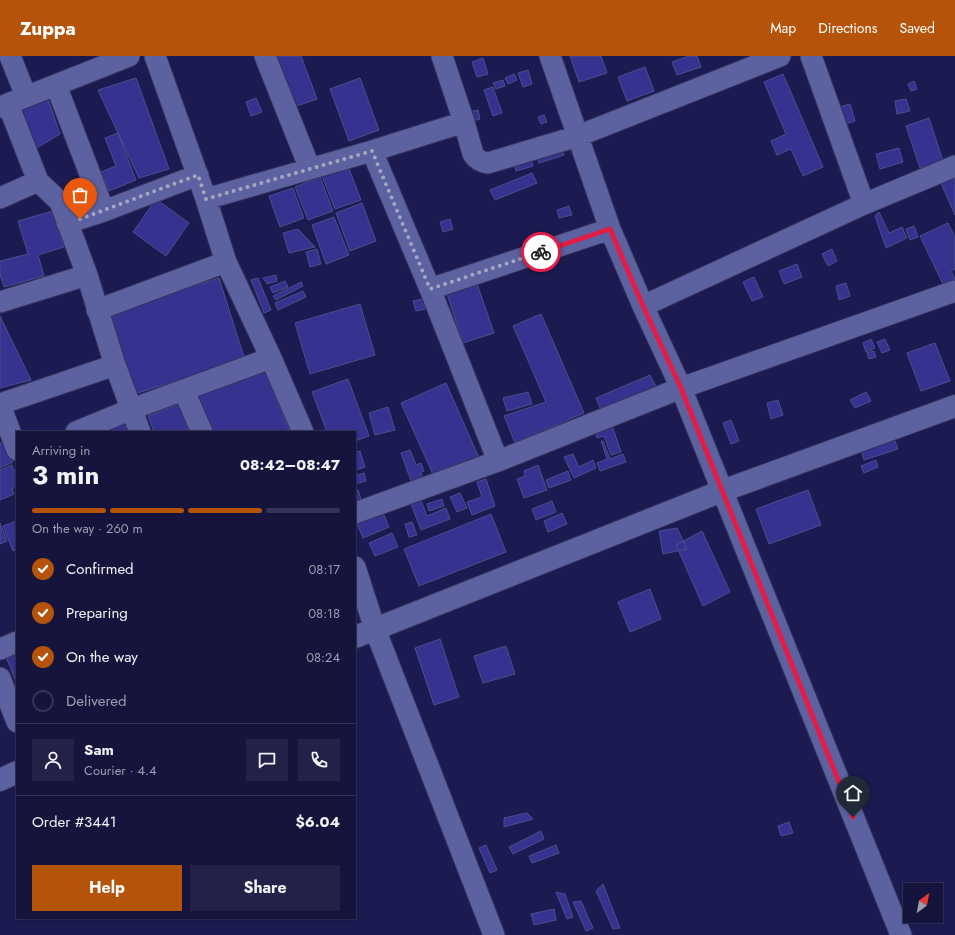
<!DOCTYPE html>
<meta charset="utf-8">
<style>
:root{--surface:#15143d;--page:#222148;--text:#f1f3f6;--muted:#9d9eb0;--line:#343357;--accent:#b45309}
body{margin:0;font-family:Jost,sans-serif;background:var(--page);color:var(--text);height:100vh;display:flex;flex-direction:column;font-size:15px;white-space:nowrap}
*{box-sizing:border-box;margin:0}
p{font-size:13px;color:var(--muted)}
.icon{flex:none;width:22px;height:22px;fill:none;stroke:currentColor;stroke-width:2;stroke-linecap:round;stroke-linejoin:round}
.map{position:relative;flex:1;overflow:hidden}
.drawer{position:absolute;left:16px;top:375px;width:340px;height:488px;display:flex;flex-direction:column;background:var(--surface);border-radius:0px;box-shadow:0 1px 3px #0004,0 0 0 1px var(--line)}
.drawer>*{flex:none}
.needle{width:26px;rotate:32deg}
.fabs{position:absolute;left:903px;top:827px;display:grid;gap:8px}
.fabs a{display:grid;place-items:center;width:40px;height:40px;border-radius:0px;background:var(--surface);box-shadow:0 1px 3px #0004,0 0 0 1px var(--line);font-size:20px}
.pin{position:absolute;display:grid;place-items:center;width:34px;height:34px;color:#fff;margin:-41px -17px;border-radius:50% 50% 50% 0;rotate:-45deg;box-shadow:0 0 4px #0007}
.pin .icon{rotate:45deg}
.courier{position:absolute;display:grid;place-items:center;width:40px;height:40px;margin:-20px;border:3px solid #e11d48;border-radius:50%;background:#fff;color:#222;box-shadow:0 1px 5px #0007}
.overview em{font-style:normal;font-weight:700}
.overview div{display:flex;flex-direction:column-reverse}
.overview{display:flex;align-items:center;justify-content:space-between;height:68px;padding:0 16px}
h1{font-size:26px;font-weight:700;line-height:30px}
.bar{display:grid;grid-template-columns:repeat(4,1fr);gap:6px 4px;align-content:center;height:48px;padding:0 16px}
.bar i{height:5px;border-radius:3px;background:var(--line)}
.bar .on{background:var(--accent)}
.bar p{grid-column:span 4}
.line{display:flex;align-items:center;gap:10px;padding:0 16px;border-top:1px solid var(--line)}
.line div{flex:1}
.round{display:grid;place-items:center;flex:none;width:42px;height:42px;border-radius:0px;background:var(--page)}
ol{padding:0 16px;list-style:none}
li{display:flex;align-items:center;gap:12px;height:44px}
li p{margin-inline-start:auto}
li .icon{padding:4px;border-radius:50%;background:var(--accent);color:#fff;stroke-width:4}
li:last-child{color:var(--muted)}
li i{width:22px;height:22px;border:2px solid var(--line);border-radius:50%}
.cta{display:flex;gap:8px;margin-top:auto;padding:8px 16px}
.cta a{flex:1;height:46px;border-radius:0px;background:var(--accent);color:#fff;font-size:16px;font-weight:700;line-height:46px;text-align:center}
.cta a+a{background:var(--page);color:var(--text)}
header{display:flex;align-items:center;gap:24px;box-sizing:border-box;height:56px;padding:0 20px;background:var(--accent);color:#fff}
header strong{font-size:19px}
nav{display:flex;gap:22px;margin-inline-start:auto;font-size:14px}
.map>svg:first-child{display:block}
</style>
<header>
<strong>Zuppa</strong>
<nav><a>Map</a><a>Directions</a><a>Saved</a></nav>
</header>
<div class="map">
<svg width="955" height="879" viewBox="0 0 955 879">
<rect width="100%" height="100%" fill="#1c1b51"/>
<path fill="#353290" stroke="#4a4f8b" d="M267 0H301L317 43 288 53Z
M570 0H601L607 17 579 26Z
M689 0H697L701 11 677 19 672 6Z
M483 2 488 18 477 21 472 6Z
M645 11 654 35 627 45 618 21Z
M528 14 532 28 523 31 518 17Z
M514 18 517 24 508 28 505 22Z
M783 18 823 111 803 120 791 93 777 99 771 85 786 78 764 26Z
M136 22 169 113 139 122 98 34Z
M360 22 379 74 349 85 330 33Z
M503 24 505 30 496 33 493 27Z
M914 25 917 33 911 35 908 28Z
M493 31 502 57 493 60 484 34Z
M47 40 60 78 35 93 19 52Z
M256 42 262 56 251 60 246 46Z
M906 43 910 55 897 58 895 45Z
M850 48 855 65 845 68 839 51Z
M478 54 480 63 472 65 469 56Z
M544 59 547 66 541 68 538 61Z
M929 62 943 105 920 112 906 70Z
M118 77 136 124 109 135 101 116 116 110 105 82Z
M560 89 564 99 539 107 536 97Z
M899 92 903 106 880 113 876 98Z
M530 99 533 110 516 115 513 105Z
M348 110 361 144 335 153 322 120Z
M532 117 537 127 495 144 490 134Z
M320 121 333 155 308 164 295 131Z
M955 121V159L941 127Z
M293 132 304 162 280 171 269 140Z
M156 143 189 167 166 200 133 176Z
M362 147 376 185 350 195 336 157Z
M569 150 572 159 559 162 557 154Z
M53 155 64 191 38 199 44 220 4 231 0 219V205L28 198 18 165Z
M879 156 889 177 902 171 907 182 886 192 875 160Z
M334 161 349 199 326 208 312 169Z
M450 163 453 173 443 176 440 166Z
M948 167 955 181V213L951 215 955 223 943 228 920 180Z
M914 170 918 181 910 184 906 173Z
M298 173 315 191 289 197 283 177Z
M317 193 321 208 310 211 306 196Z
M832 193 837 205 828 210 822 198Z
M797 208 802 221 784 228 779 215Z
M276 219 277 225 267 228 263 222Z
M754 221 763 241 752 245 743 226Z
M219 222 245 304 131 339 105 257Z
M258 222 271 254 264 257 251 224Z
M285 225 288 231 273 237 270 231Z
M476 225 494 277 463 287 446 235Z
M301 226 303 230 276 244 273 240Z
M846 227 850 240 839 244 836 230Z
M303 235 306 241 278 254 275 247Z
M423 243 425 253 416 255 413 245Z
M360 248 375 299 310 318 295 267Z
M541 258 584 357 515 387 504 360 546 346 513 270Z
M0 260 31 324 0 332Z
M871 283 875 292 866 296 863 287Z
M885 283 890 294 882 297 877 286Z
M935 287 950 325 921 335 907 297Z
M874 295 876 301 869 303 867 297Z
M263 310 290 376H206L191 339Z
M650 319 656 331 601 354 596 342Z
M348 323 369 380 355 385V376H327L312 336Z
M446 327 480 404 435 423 401 347Z
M528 336 532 348 507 355 503 342Z
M866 336 871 345 855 352 850 344Z
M778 344 783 359 771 363 767 347Z
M179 348 188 373 179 376H154L148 360Z
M388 351 395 374 375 379 369 357Z
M731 364 739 385 731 388 723 367Z
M129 365 133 376H101Z
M611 366 621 396 611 399 604 380 597 382 594 372Z
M893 380 898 393 864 404 860 391Z
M601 385H603L610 403 623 398 626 406 600 415 597 407 607 403Z
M4 386 13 406 0 412V387Z
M410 394 416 409 421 407 424 415 421 416 422 421 411 425 401 397Z
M360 395 365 411 355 414V396Z
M573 398 579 411 593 404 596 412 574 422 564 401Z
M876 404 878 411 864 417 861 410Z
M12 409 17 421V430L12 433 14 438 0 444V414Z
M538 409 547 434 524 442 517 423 525 420 524 415Z
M568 415 571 424 549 432 546 424Z
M364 417 366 425 355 428V420Z
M486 423 495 450 472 459 467 446 482 441 477 426Z
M358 434 362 446 355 448V435Z
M808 434 821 469 769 488 756 453Z
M460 437 467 452 457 456 450 441Z
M420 442 427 460 446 452 450 463 421 474 410 445Z
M442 443 444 450 429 455 427 448Z
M552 445 556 456 536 464 532 453Z
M381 452 389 471 363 482 355 463Z
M562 457 567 468 548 476 544 465Z
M491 458 506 496 419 530 404 493Z
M17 465V493L13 495 3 470Z
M412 466 417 479 409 481 405 468Z
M0 467 7 485 0 488Z
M677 472 687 493 663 498 659 475Z
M702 475 730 536 703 550 676 489Z
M392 477 398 491 375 500 369 487Z
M650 533 661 563 630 576 618 546Z
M440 583 459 641 434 649 415 592Z
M506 590 515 618 483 627 474 600Z
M17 597V628L6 601Z
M527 757 533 763 504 771V762Z
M789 766 793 777 781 780 778 770Z
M541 775 544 783 513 798 509 791Z
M486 789 497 814 490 817 479 792Z
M556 789 559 797 532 807 529 800Z
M603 828 620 872 613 873 596 835Z
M556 836 565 838 573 861 567 863Z
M581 845 593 872 586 875 573 846Z
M554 853 556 864 534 869 531 858Z"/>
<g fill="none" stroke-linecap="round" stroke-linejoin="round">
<defs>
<path id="minor" d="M10 0 26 40
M155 0 206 143 226 206 271 302 303 376
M265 0 310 113
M550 0 610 173 643 250 681 332 901 879
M811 0 864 148
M56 29 104 155 198 119
M8 48 38 125 60 146 87 219 115 309 140 376
M0 51 129 0
M464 66 473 98C477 104 481 106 488 107L578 80 780 0
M372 95 464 66 442 0
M0 142 38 125
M206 143 372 95 430 233 498 405
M67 167 104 155
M430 233 610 173
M0 246 87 219
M643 250 864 148 955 110
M97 254 226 206
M184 335 202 376
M0 348 115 309
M0 349 17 394
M76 376 132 353 271 302
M355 457 498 405 681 332 955 235
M355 511 375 573 494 879
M0 593 17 586
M0 622 17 666"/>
<path id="tertiary" d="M355 581 722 435 955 350
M0 724 17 716"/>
</defs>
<use href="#minor" stroke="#37315d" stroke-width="23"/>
<use href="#tertiary" stroke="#37315d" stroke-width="24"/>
<use href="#minor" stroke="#5c629f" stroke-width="21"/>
<use href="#tertiary" stroke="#5c629f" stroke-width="22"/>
</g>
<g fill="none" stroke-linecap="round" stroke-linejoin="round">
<path stroke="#a4a6c2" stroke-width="4" stroke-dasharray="0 7.2" d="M80 163 198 119 206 143 372 95 430 233 541 196"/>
<path stroke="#e11d48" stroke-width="5" d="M541 196 610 173 643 250 681 332 853 761"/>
</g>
</svg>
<div class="fabs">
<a><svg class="needle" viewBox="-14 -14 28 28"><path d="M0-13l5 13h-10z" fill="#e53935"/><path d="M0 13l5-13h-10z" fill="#9d9eb0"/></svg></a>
</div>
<div class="pin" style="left:80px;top:163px;background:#ea580c"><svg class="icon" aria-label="bag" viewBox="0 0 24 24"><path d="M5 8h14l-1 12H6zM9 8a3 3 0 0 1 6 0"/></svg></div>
<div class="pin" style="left:853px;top:761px;background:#1f2937"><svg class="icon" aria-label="home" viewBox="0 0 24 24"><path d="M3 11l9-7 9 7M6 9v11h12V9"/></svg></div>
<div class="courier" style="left:541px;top:196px"><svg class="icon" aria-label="bike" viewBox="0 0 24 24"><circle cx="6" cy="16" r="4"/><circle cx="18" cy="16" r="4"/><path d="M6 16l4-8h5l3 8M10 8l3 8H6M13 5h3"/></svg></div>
<section class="drawer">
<div class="overview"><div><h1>3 min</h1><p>Arriving in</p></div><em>08:42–08:47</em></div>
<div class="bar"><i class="on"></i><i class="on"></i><i class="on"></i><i></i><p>On the way · 260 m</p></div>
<ol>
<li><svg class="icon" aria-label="check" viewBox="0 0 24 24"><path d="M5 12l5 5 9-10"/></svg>Confirmed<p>08:17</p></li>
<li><svg class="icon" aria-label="check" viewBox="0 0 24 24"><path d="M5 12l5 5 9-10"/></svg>Preparing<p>08:18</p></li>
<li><svg class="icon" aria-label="check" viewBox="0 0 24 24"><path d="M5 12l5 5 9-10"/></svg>On the way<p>08:24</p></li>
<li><i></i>Delivered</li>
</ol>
<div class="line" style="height:72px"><a class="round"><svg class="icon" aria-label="person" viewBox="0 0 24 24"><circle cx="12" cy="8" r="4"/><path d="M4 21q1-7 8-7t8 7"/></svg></a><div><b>Sam</b><p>Courier · 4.4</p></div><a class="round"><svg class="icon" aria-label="chat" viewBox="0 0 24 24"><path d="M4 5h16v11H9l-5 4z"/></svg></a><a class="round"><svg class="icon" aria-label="phone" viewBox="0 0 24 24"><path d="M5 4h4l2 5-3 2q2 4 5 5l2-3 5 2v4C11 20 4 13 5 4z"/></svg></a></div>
<div class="line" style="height:52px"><div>Order #3441</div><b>$6.04</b></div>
<div class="cta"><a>Help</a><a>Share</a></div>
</section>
</div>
